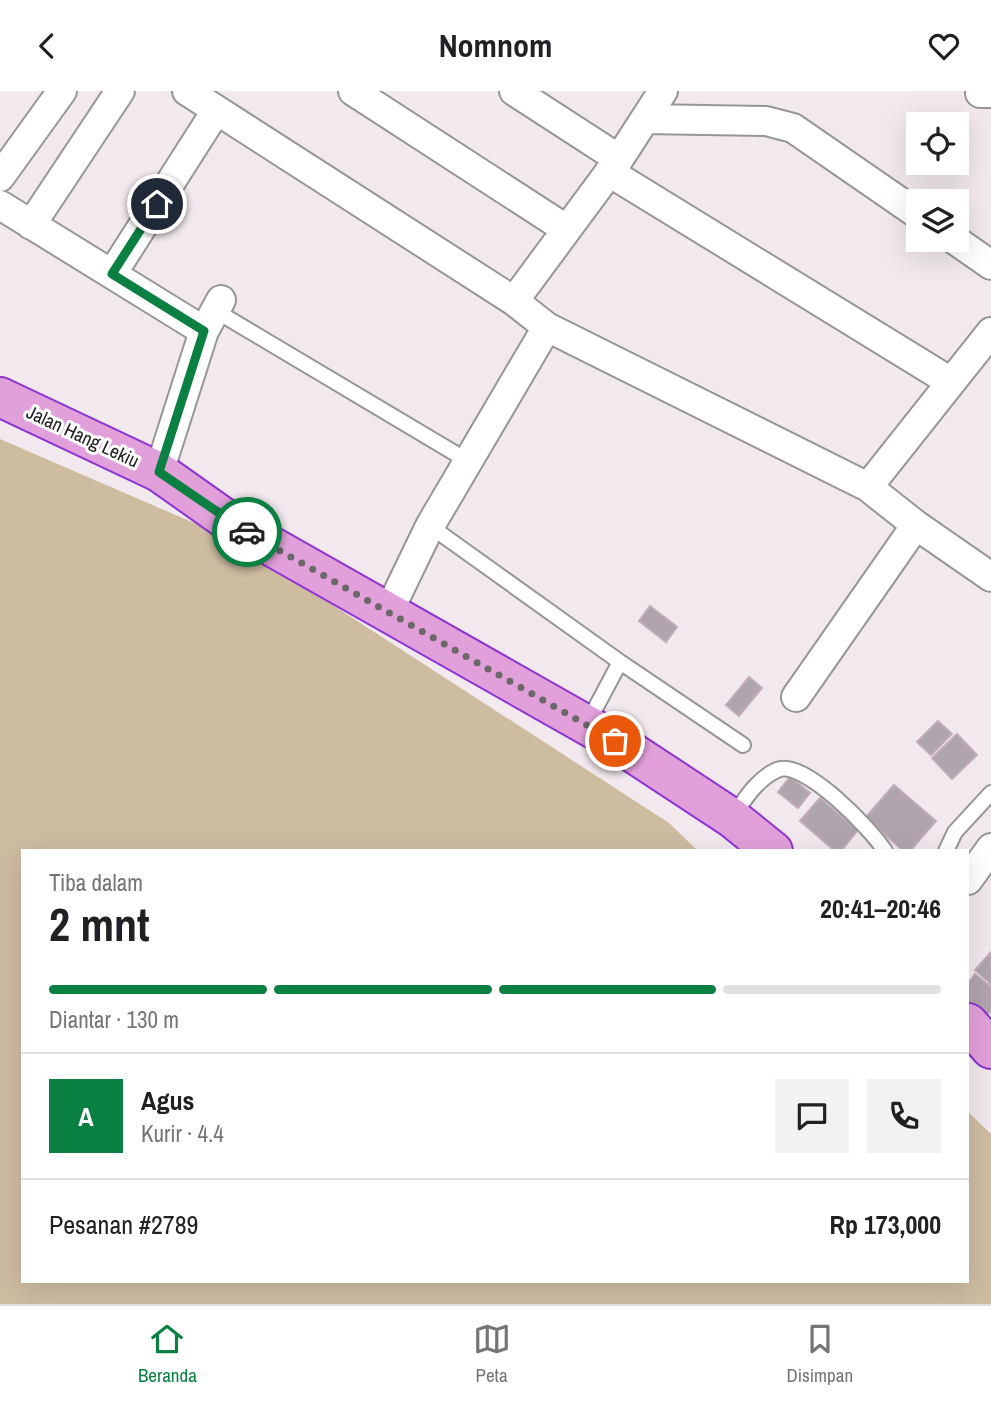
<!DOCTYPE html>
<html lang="id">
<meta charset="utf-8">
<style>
:root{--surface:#fff;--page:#f2f2f2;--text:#202124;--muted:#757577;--line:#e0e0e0;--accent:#0b8043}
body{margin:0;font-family:"Archivo Narrow",sans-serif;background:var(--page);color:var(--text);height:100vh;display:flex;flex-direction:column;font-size:26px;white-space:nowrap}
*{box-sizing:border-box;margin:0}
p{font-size:23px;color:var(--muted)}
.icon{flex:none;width:38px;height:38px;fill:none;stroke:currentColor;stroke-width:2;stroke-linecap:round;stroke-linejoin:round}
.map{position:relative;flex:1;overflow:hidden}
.panel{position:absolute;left:21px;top:758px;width:948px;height:434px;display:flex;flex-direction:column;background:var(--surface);border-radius:0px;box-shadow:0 7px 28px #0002}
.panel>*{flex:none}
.controls{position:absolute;left:906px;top:21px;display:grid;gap:14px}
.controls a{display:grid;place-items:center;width:63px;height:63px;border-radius:0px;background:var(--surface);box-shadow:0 7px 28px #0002;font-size:35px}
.pin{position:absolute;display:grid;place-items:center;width:60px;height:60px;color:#fff;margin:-30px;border:4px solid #fff;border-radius:50%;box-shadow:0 2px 7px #0007}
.courier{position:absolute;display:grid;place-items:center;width:70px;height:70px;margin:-35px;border:5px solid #0b8043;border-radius:50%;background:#fff;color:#222;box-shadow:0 2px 9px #0007}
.summary em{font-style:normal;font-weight:700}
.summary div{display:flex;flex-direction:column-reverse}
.summary{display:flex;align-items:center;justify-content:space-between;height:119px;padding:0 28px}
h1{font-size:46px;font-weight:700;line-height:52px}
.bar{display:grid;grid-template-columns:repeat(4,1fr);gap:10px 7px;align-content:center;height:84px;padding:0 28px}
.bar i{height:9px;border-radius:5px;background:var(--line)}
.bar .selected{background:var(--accent)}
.bar p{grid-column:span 4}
.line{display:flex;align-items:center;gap:18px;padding:0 28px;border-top:2px solid var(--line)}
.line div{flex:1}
.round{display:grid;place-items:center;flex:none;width:74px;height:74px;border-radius:0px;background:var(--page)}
header{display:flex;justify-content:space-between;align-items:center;height:91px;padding:0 28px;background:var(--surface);font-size:32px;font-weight:700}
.dock{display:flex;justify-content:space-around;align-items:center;height:98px;border-top:2px solid var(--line);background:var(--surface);font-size:19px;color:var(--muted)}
.dock a{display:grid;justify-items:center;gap:4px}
.dock .selected{color:var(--accent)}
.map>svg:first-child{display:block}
</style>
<header><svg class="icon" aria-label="back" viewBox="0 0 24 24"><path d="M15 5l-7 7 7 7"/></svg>Nomnom<svg class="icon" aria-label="heart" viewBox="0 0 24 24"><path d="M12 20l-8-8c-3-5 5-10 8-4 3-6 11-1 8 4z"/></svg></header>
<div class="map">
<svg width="991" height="1213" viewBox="0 0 991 1213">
<rect width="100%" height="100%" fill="#f1e9ed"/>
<path fill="#cebca1" d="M0 348 231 448 669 732 697 759 23 760V1190H968V1021L991 1043V1213H0Z"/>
<path fill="#b0a5ac" stroke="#c2acbb" stroke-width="2" d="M650 515 677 536 666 551 639 530Z
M749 586 762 597 739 625 726 614Z
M938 630 952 643 931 664 917 651Z
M957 643 977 664 952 688 932 667Z
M790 686 810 702 798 717 778 701Z
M894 694 936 730 910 760H903L866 726Z
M820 707 858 739 841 760H835L800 730Z
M991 861V893L975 879Z
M975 883 991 896V920L985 926 968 911V892Z"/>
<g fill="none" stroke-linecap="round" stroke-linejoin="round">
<defs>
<path id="service" d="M216 220 468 370
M430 435 620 571 743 654
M587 633 620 571
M733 725C745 708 757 688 777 679 803 667 871 738 885 760
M946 760 955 741 991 702"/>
<path id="minor" d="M187 0 514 210 547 236 868 396 916 434 991 486
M353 0 566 138
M514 0 619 68
M980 2H991
M645 28 766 30 793 37 919 124
M609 81 951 291
M0 86 62 0
M0 114 204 240
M31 134 120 0
M955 149 991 174
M112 183 216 20
M514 210 619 68 663 0
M159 381 204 240 221 209
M868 396 991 241
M388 522 430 435 547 236
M796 606 916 434
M968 789 991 757"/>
<path id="trunk" d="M0 306 159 381 234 434 615 650 732 727 773 760
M968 932 991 958"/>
</defs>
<use href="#service" stroke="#969696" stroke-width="18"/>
<use href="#minor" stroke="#969696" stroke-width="32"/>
<use href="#trunk" stroke="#8d34d2" stroke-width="42"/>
<use href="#service" stroke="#fff" stroke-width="14"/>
<use href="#minor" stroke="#fff" stroke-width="28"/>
<use href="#trunk" stroke="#e2a0da" stroke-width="38"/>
</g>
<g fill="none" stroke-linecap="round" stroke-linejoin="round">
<path stroke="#6a6869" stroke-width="7" stroke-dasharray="0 12.6" d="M247 441 615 650"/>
<path stroke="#0b8043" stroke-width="9" d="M157 113 112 183 204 240 159 381 247 441"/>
</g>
<g text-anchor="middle" stroke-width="6" stroke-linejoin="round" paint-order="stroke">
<g font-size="19" fill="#222" stroke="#fff">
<text transform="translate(83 345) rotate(25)" y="7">Jalan Hang Lekiu</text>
</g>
</g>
</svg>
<div class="controls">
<a><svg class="icon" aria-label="locate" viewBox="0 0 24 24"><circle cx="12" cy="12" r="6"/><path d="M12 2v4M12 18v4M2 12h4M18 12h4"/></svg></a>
<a><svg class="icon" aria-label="layers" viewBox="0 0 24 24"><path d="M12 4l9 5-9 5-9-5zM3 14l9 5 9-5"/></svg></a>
</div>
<div class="pin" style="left:615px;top:650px;background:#ea580c"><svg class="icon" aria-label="bag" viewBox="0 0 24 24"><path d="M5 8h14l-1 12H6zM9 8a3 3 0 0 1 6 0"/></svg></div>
<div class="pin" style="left:157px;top:113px;background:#1f2937"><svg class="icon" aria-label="home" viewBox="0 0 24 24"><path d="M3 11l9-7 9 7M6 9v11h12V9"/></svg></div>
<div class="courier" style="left:247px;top:441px"><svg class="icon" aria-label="car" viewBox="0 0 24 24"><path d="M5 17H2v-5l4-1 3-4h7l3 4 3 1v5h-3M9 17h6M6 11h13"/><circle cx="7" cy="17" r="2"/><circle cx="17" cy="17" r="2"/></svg></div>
<section class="panel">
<div class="summary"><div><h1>2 mnt</h1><p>Tiba dalam</p></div><em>20:41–20:46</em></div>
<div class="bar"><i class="selected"></i><i class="selected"></i><i class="selected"></i><i></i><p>Diantar · 130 m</p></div>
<div class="line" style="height:126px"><b class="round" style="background:var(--accent);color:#fff">A</b><div><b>Agus</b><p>Kurir · 4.4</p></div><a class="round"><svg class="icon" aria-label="chat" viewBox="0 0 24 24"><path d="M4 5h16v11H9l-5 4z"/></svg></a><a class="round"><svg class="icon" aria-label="phone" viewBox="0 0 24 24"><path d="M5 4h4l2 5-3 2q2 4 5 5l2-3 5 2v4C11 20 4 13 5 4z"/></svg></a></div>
<div class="line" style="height:91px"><div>Pesanan #2789</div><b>Rp 173,000</b></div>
</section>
</div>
<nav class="dock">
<a class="selected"><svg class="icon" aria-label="home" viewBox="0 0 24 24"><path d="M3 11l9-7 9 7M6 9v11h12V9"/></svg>Beranda</a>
<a><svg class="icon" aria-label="map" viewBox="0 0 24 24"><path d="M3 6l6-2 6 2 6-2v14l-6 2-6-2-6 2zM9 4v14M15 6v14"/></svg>Peta</a>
<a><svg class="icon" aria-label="saved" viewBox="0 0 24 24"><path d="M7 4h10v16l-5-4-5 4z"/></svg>Disimpan</a>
</nav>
